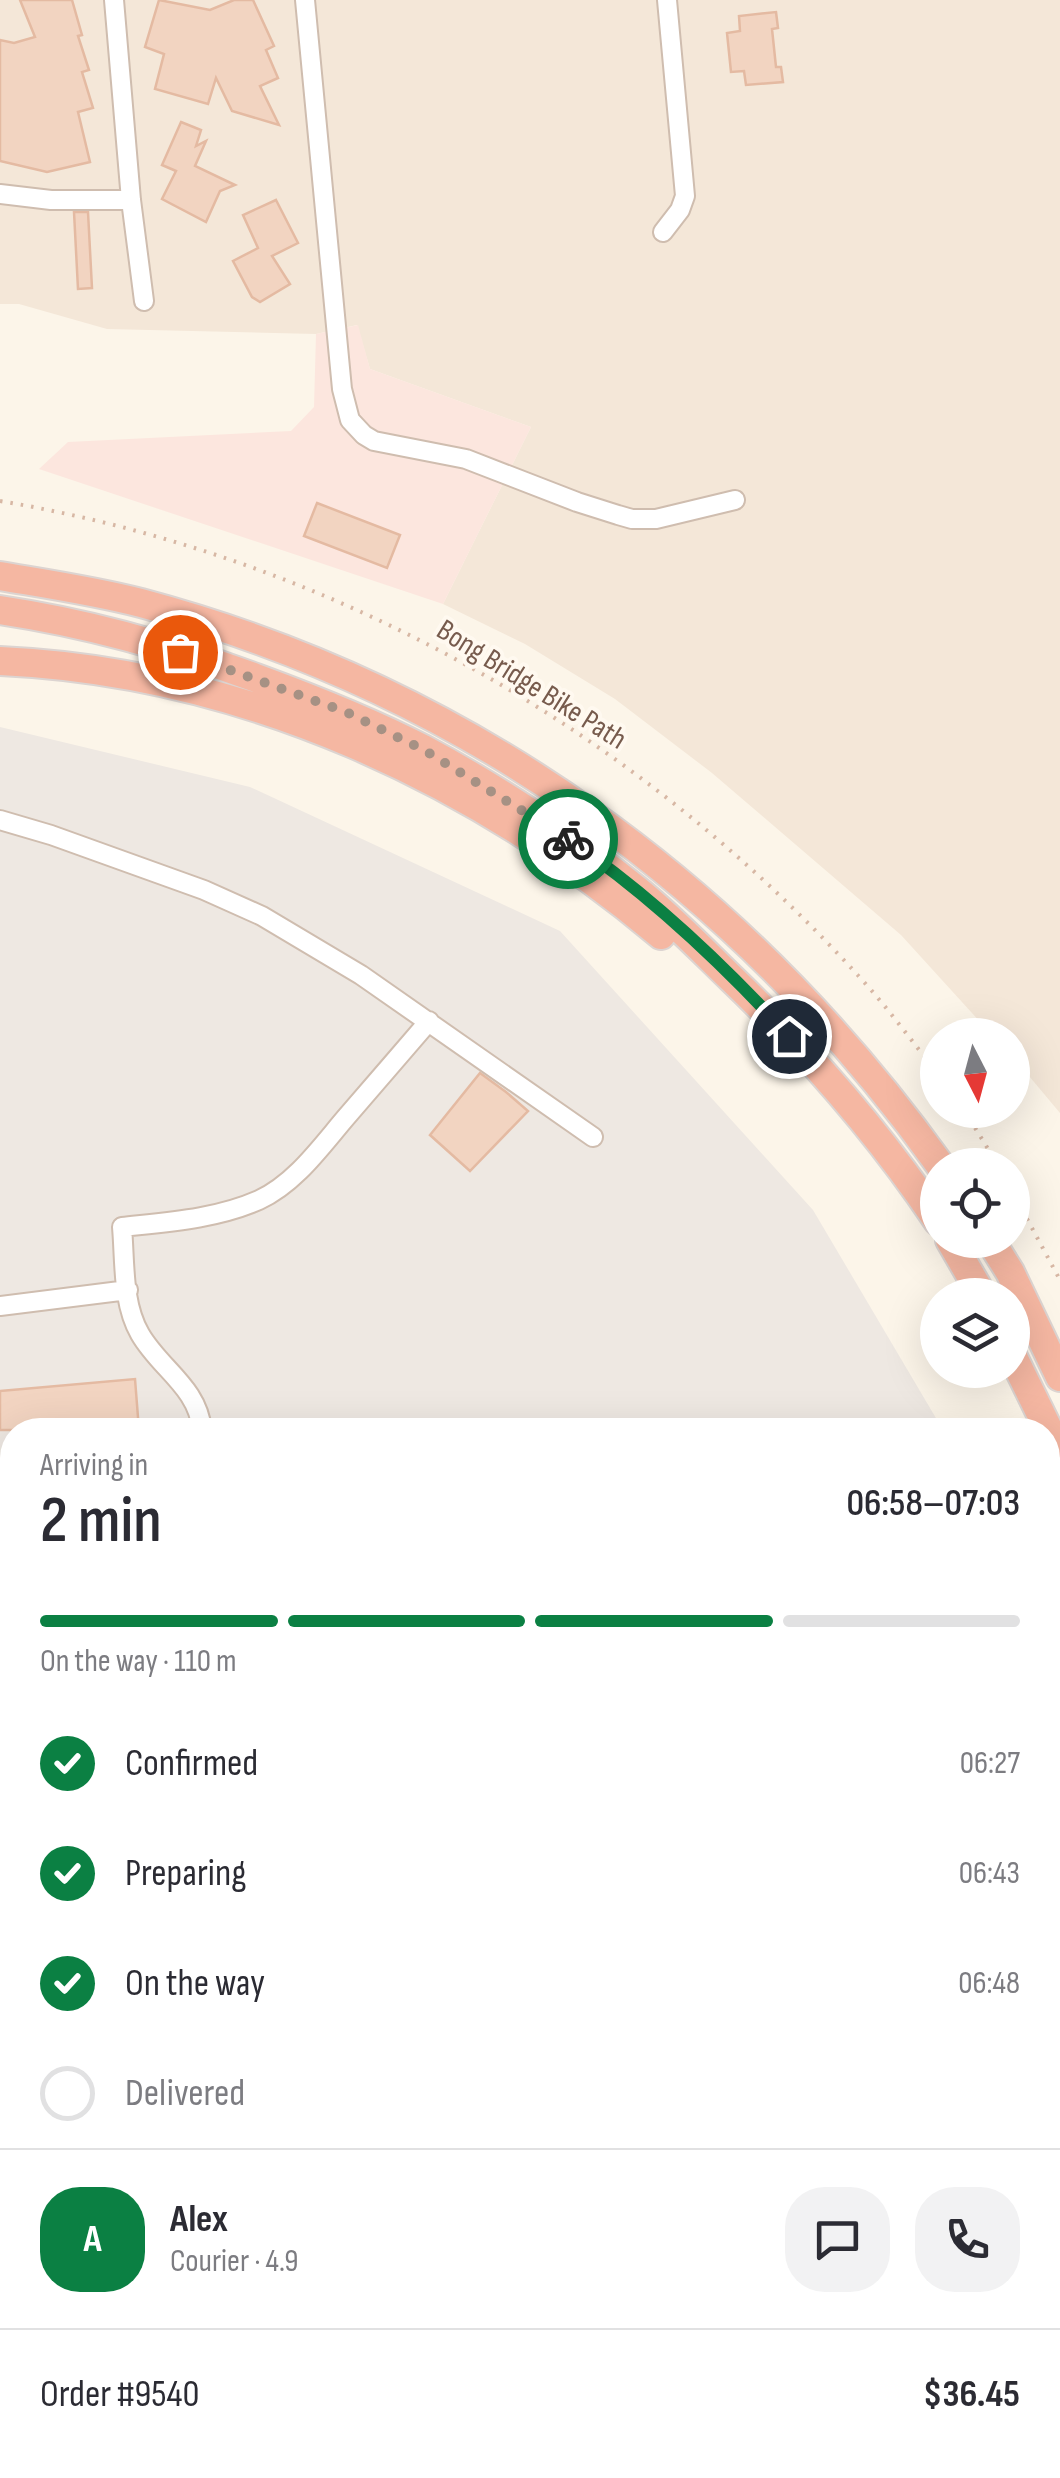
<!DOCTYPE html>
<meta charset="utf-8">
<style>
:root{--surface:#fff;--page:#f2f2f3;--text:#2b2b33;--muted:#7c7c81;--line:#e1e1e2;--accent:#0b8043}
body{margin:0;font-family:"Sofia Sans Condensed",sans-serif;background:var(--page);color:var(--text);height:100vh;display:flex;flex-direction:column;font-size:38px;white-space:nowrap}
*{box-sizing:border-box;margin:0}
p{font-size:32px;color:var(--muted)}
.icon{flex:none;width:55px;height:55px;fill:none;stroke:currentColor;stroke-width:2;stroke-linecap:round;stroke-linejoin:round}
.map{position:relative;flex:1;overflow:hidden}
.panel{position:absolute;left:0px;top:1418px;width:1060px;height:1062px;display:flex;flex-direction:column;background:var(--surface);border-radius:40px 40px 0 0;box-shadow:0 10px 40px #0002}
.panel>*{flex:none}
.needle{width:65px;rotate:174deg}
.tools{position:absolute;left:920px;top:1018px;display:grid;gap:20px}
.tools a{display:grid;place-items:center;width:110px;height:110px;border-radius:50%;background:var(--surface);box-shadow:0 10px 40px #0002;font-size:50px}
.pin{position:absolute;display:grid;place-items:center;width:85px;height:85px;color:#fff;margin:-42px;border:5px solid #fff;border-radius:50%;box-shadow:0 2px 10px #0007}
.courier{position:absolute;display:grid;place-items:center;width:100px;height:100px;margin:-50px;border:8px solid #0b8043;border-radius:50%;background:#fff;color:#222;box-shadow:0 2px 12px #0007}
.summary em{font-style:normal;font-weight:600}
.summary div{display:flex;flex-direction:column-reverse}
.summary{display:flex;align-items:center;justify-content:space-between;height:170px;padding:0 40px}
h1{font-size:65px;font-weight:600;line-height:75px}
.bar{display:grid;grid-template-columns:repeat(4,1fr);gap:15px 10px;align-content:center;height:120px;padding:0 40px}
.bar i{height:12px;border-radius:8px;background:var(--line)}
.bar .current{background:var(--accent)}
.bar p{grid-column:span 4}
.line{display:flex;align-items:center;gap:25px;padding:0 40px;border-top:2px solid var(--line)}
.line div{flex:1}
.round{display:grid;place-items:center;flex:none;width:105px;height:105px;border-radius:40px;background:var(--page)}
ol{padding:0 40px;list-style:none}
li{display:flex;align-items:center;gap:30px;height:110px}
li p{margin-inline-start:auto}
li .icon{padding:10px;border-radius:50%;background:var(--accent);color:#fff;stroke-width:4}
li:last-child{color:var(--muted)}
li i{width:55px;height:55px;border:5px solid var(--line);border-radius:50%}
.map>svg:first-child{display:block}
</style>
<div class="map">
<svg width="1060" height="2478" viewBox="0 0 1060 2478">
<rect width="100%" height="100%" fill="#fcf5e9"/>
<path fill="#f4e7d8" d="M0 0H1060V1113L1013 1057 1012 1035H992L901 935 712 773 615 699 525 644 443 604 531 427 370 369 357 325 316 334 107 329 19 304H0Z"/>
<path fill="#fce6de" d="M358 325 370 369 531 427 443 604 39 469 68 442 291 431 314 407 316 334Z"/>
<path fill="#eee8e2" d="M0 727 250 787 560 931 813 1210 943 1430H12V2001L0 2002Z
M1048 1642 1060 1669V1953L1048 1954Z
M1060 2055V2356L1048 2361V2057Z"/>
<path fill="#d6ebc7" d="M1060 2356V2458L1048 2461V2361Z
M586 2468H1036L1034 2473 1012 2475 1009 2478H587Z"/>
<path fill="#bde1e6" stroke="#a4d0d8" stroke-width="2.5" d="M1060 2458V2478H1009L1012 2475 1034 2473 1036 2468H1048V2461Z"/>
<path fill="#f2d4c1" stroke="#e4baa2" stroke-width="2.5" d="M20 0H72L82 35 78 36 89 70 82 72 93 108 78 112 90 162 47 172 0 161V40L14 43 35 37Z
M159 0 210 10 234 0H253L274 46 266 50 278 78 260 86 279 125 232 111 216 78 208 104 155 89 164 54 145 47Z
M776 12 778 28 772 29 776 67H781L783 82 746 85 744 71 731 72 727 33 740 31 739 16Z
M181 122 201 130 196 146 206 141 195 166 235 185 220 191 206 222 162 199 176 171 162 165Z
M276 200 298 243 272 256 290 284 260 302 252 297 233 261 258 248 243 215Z
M74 212H88L92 288 78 289Z
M317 503 400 535 387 568 304 536Z
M480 1073 506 1092 528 1111 470 1171 430 1135Z
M135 1379 139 1430H0V1391Z"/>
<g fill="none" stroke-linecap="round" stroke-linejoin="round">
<defs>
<path id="minor" d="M114 0 131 200 144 301
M305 0 342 389 350 420 364 435 374 441 466 459 577 502 618 515 632 519H656L735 500
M0 194 51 200H131
M663 232 680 210 685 196 667 0
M0 820 51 835 204 890 262 916 361 975 593 1137
M0 1306 128 1290
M202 1430C198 1387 160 1369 140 1334 122 1303 125 1261 122 1227 168 1222 216 1219 259 1200 296 1183 322 1145 348 1115 375 1084 402 1052 429 1021
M0 1809 12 1808
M0 2181 12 2183"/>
<path id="highway" d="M0 576C47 584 95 591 141 603 470 691 742 889 940 1165
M0 610C88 623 173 647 256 678 313 699 369 721 423 749 496 788 574 839 638 891 671 918 701 949 732 979 808 1052 878 1132 938 1221
M0 661C245 672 475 779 661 935
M950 1240 982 1295
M990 1240 1010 1272 1060 1377
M1012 1355 1060 1453"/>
</defs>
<use href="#minor" stroke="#cfbdaf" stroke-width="22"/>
<use href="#highway" stroke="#dcd4d1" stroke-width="32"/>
<path stroke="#d7b7a4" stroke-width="4" stroke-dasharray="2.5 8" stroke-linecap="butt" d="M0 501C338 558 645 735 872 991 895 1018 916 1046 938 1074
M964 1110 998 1165
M1012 1191 1060 1280"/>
<use href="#minor" stroke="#fff" stroke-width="18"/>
<use href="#highway" stroke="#f5b7a2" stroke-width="28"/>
<path stroke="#b8a7c7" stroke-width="5" stroke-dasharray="15 10" stroke-linecap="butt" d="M0 2006 12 1994
M1048 2029 1060 2027
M0 2035 12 2026
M0 2132 12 2130"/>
</g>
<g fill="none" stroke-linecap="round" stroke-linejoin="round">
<path stroke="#a69184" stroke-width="10" stroke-dasharray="0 18" d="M180 652 346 712 424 750 568 839"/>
<path stroke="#0b8043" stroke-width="12" d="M568 839C649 894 723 964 789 1036"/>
</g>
<g text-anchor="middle" stroke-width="8" stroke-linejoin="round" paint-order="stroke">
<g font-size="30" fill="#775b4d" stroke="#fff9f0">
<text transform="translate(532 684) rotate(32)" y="10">Bong Bridge Bike Path</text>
</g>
</g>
</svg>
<div class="tools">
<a><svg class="needle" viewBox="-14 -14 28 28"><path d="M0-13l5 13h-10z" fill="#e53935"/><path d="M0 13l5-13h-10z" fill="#7c7c81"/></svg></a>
<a><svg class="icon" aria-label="locate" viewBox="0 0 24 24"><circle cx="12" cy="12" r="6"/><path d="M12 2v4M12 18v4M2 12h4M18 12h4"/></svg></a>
<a><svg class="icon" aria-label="layers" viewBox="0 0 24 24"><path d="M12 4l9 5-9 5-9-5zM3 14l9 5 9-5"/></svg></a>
</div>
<div class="pin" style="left:180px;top:652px;background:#ea580c"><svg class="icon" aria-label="bag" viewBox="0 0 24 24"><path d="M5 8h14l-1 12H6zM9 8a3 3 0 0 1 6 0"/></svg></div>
<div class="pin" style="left:789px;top:1036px;background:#1f2937"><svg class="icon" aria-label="home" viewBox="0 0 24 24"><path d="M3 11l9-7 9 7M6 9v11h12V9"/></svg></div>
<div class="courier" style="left:568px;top:839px"><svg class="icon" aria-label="bike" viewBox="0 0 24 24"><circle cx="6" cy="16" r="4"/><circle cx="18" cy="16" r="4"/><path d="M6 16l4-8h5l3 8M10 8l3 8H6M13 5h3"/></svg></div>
<section class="panel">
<div class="summary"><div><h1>2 min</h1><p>Arriving in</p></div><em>06:58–07:03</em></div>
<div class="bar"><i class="current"></i><i class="current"></i><i class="current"></i><i></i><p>On the way · 110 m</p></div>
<ol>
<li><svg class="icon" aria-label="check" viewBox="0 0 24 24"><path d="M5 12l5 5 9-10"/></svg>Confirmed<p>06:27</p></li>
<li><svg class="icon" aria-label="check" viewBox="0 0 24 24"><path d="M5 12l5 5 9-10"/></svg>Preparing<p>06:43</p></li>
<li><svg class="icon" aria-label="check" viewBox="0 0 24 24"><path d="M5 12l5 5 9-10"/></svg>On the way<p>06:48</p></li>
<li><i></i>Delivered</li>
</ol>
<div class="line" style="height:180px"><b class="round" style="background:var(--accent);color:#fff">A</b><div><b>Alex</b><p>Courier · 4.9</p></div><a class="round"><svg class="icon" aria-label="chat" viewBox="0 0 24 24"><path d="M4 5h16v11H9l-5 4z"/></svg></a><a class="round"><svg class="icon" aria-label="phone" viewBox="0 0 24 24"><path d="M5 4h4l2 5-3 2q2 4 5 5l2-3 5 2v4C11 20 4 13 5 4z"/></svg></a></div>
<div class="line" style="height:130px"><div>Order #9540</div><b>$36.45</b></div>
</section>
</div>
